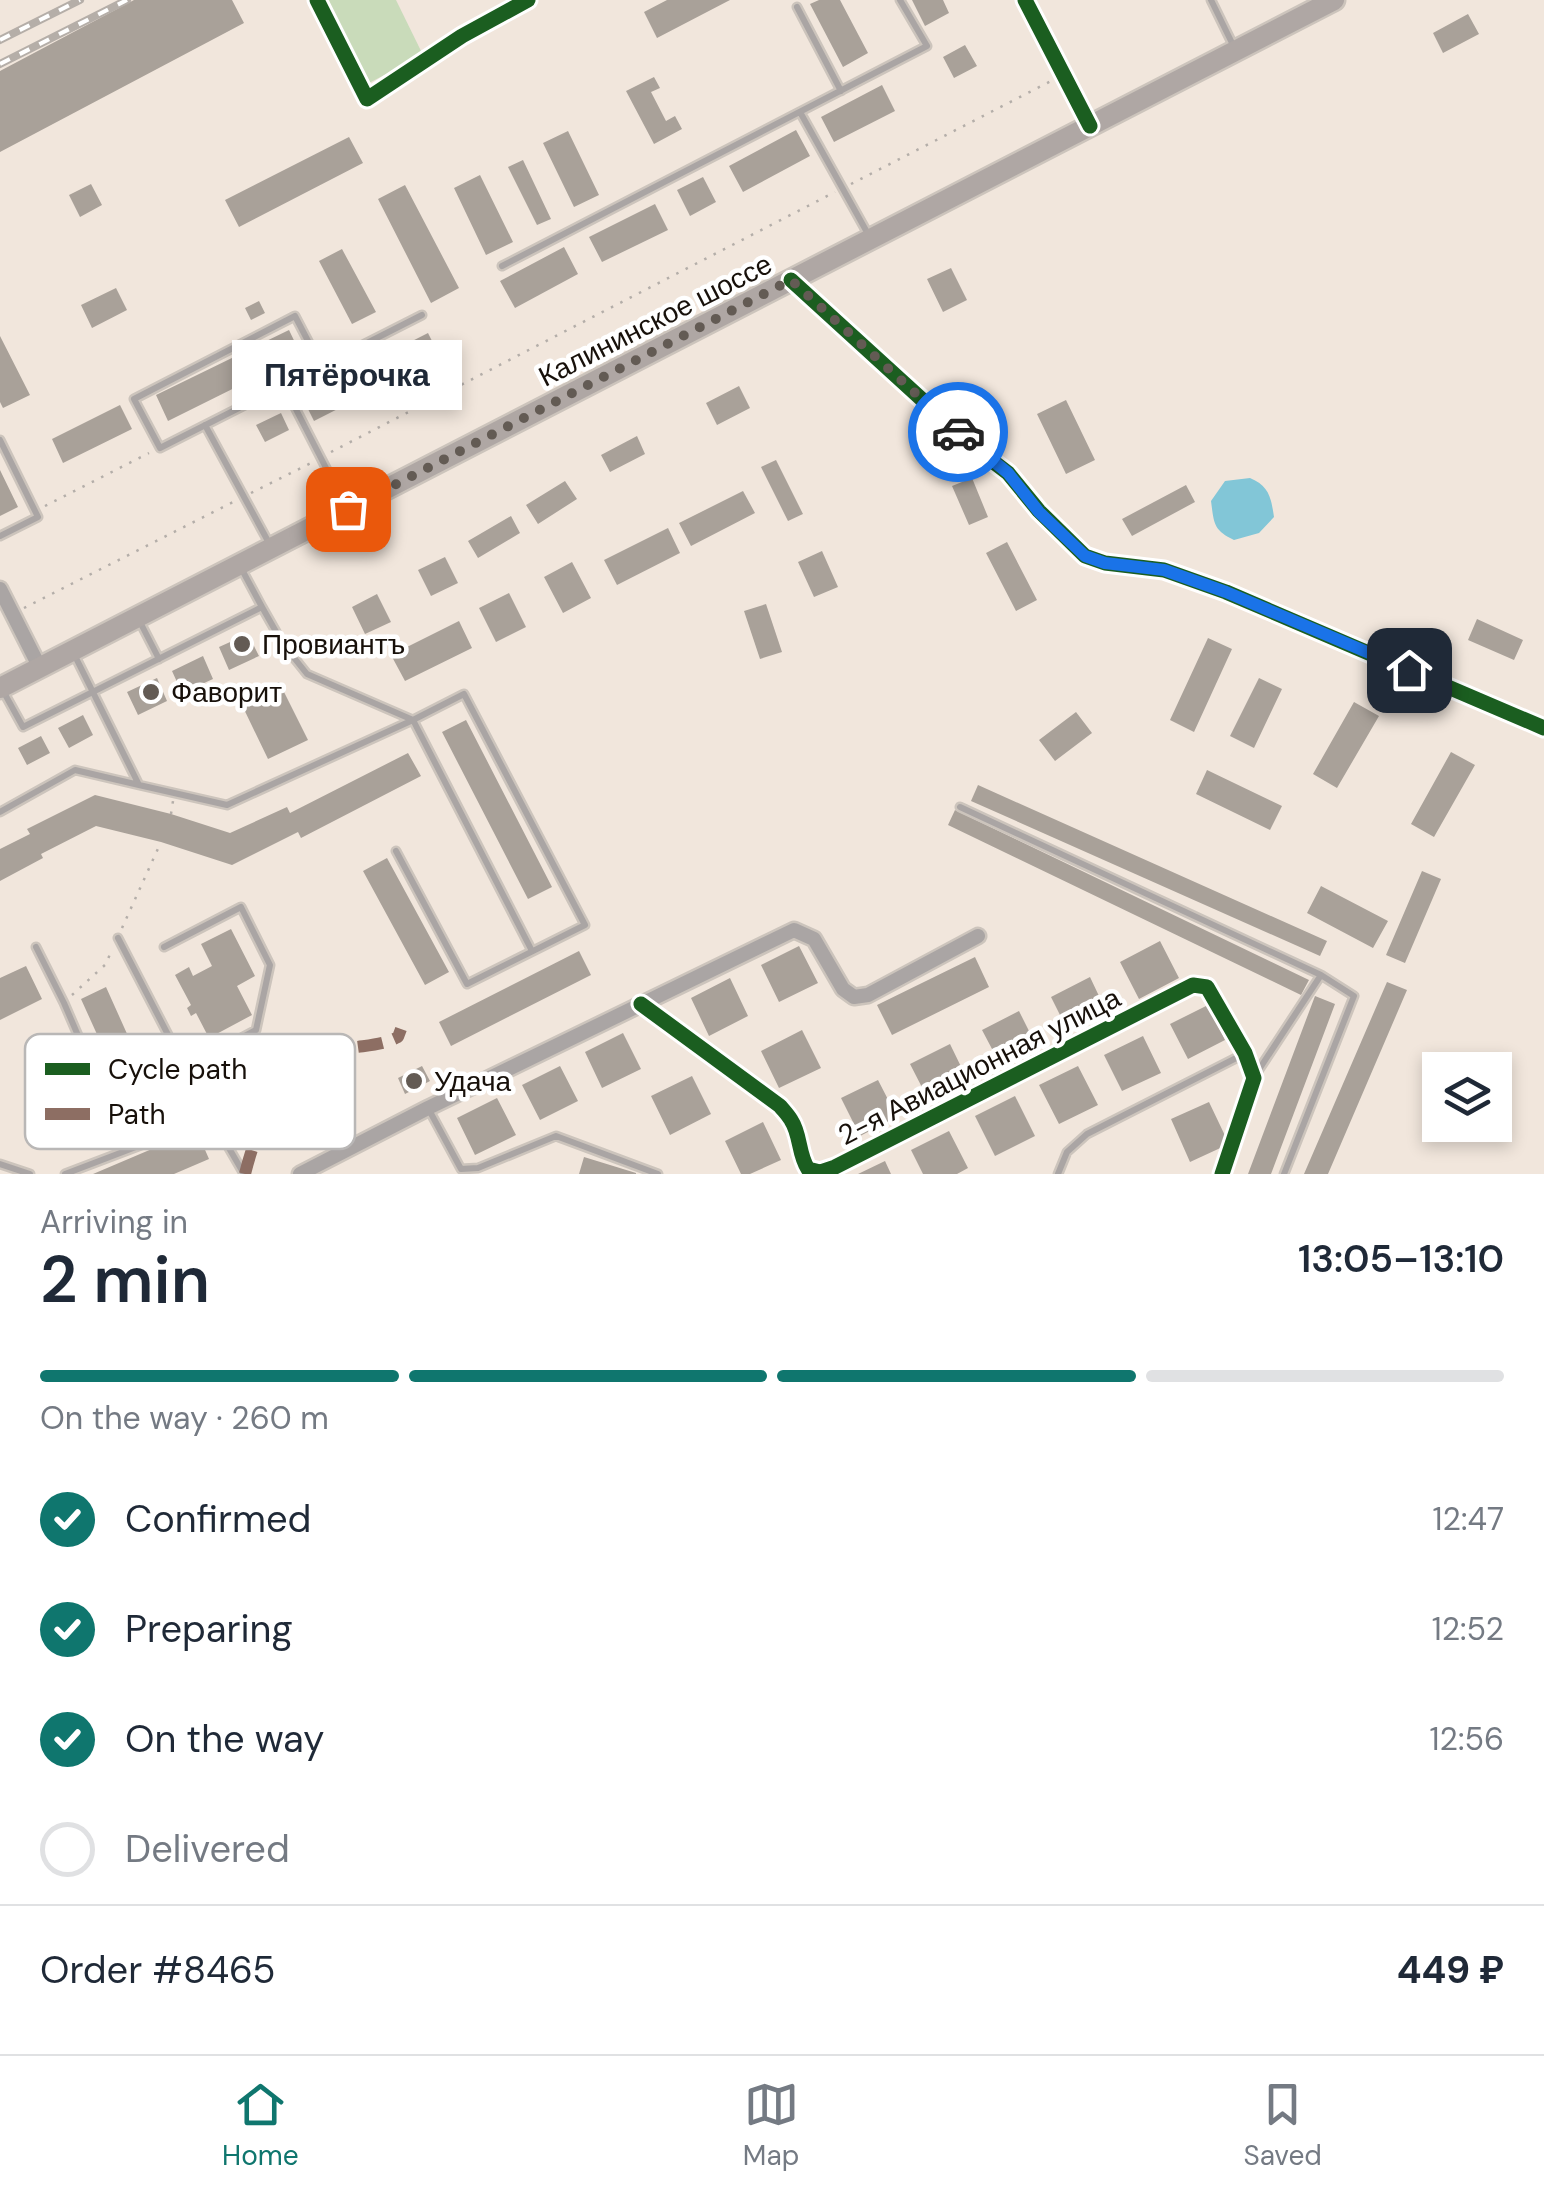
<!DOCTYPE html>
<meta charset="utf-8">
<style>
:root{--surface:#fff;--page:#f2f2f3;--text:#1f2937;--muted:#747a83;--line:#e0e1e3;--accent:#0f766e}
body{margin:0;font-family:"DM Sans",sans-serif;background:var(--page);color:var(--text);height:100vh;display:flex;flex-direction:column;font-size:38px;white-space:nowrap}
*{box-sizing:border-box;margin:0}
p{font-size:32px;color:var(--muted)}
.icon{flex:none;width:55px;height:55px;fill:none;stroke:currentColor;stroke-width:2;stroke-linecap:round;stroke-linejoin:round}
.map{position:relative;height:1174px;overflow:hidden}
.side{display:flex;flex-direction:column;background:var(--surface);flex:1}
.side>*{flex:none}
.tools{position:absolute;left:1422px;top:1052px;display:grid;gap:20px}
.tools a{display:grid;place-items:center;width:90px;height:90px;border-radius:0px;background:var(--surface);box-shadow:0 5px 15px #0003;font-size:50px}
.pin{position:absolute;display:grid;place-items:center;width:85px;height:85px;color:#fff;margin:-42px;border-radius:20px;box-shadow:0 5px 15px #0006}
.courier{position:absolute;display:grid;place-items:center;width:100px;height:100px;margin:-50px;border:8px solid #1a73e8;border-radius:50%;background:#fff;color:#222;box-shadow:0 2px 12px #0007}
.bubble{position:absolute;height:70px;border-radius:0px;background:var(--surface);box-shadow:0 5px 15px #0003;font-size:32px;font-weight:600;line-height:70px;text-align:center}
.head em{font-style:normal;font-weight:600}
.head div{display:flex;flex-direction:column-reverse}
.head{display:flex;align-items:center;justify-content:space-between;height:170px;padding:0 40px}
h1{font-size:65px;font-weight:600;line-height:75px}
.bar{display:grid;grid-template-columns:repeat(4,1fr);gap:15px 10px;align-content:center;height:120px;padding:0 40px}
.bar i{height:12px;border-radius:8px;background:var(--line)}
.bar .on{background:var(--accent)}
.bar p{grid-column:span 4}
.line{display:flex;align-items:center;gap:25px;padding:0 40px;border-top:2px solid var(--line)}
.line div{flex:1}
ol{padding:0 40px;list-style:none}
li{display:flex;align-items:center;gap:30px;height:110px}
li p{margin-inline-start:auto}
li .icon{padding:10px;border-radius:50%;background:var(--accent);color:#fff;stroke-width:4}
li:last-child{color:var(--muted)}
li i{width:55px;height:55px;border:5px solid var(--line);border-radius:50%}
.dock{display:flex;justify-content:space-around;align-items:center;height:140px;border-top:2px solid var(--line);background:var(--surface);font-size:28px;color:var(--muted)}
.dock a{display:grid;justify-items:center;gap:5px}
.dock .on{color:var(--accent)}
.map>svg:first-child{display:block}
</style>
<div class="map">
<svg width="1544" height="1174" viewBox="0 0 1544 1174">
<rect width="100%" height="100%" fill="#f1e6dc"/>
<path fill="#c9dbba" d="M327 0H396L423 55 369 83Z"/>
<path fill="#82c6d7" d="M1250 478C1269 486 1271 497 1274 517L1259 533 1234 540C1213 530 1214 523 1211 501L1225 481Z"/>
<path fill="#a9a199" d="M134 0H232L244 23 0 152V71Z
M667 0H730L657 38 644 12Z
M819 0H840L868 53 843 67 810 4Z
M912 0H943L949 13 925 26Z
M1468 14 1479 34 1443 53 1433 33Z
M965 45 977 66 954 78 943 57Z
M654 77 660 88 651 92 666 121 675 116 682 129 654 144 626 91Z
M882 85 895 111 834 142 821 117Z
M796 130 810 156 743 192 729 166Z
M568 131 599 195 574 207 543 143Z
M349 137 363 163 239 227 225 200Z
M523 160 551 219 537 225 508 167Z
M480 175 513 242 486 255 454 188Z
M703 177 716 202 690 216 677 190Z
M91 184 102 205 80 217 69 195Z
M405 185 459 288 431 303 378 199Z
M655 204 668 230 602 262 589 237Z
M564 247 578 274 515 308 500 281Z
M342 249 376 312 352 324 319 261Z
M951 268 967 300 943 312 927 279Z
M116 288 127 310 92 328 81 305Z
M259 301 265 313 251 320 245 308Z
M289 330 301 355 168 421 156 395Z
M428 333 440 357 314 421 302 397Z
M0 336 30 395 3 408 0 402Z
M739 386 750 408 717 425 706 403Z
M1066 400 1095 460 1066 474 1037 414Z
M120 405 132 429 63 463 52 439Z
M281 413 289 430 265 442 256 425Z
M637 436 645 454 610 472 601 455Z
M776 460 803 514 788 521 761 467Z
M0 470 18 507 0 516Z
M972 478 988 517 969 525 952 486Z
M565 481 577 499 538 524 526 505Z
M1186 485 1195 502 1132 536 1122 519Z
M743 491 755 513 691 546 679 523Z
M511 516 520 533 478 558 468 541Z
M668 528 680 553 617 585 604 560Z
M1007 542 1037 600 1016 611 986 553Z
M822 551 838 587 814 597 798 562Z
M445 557 458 583 431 596 418 570Z
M572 562 591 598 563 613 544 577Z
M509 593 526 627 496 642 479 608Z
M377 594 391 622 365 634 352 607Z
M766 604 782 652 760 659 744 611Z
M1477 619 1523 640 1514 660 1468 640Z
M459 621 472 648 405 681 391 655Z
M248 634 259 656 229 670 219 647Z
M1208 638 1232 649 1194 732 1170 720Z
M203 656 213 679 182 693 172 671Z
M157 678 167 701 138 715 127 692Z
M1259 678 1282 689 1254 748 1230 736Z
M279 682 308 740 268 759 240 701Z
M1354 702 1379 716 1337 788 1313 774Z
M1076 712 1092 733 1055 761 1039 740Z
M83 715 93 735 69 748 58 728Z
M466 720 552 887 528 899 442 732Z
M41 736 50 753 27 765 18 748Z
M1451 752 1475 765 1434 837 1411 824Z
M408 753 421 776 301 838 298 832 232 865 161 842 96 826 41 854 43 858 0 881V849L30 834 27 829 95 795 171 814 230 833 287 807 290 813Z
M1207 770 1282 806 1270 830 1196 794Z
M978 785 1327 941 1320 956 971 801Z
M955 810 1309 980 1301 995 948 825Z
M387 858 449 972 425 985 363 871Z
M1422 871 1441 879 1405 963 1386 955Z
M1321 886 1388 921 1373 948 1307 913Z
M231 929 255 976 237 986 252 1015 209 1038 196 1013 191 1016 187 1008 191 1005 175 975 189 967 193 976 212 966 201 944Z
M1160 941 1179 978 1139 999 1120 962Z
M799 946 818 983 779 1002 761 965Z
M579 951 591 975 451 1046 439 1022Z
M975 957 989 987 892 1035 877 1005Z
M26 966 42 999 0 1020V978Z
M1090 977 1107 1013 1069 1033 1051 997Z
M730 978 748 1016 709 1036 691 998Z
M1387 982 1407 990 1328 1174H1304Z
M106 987 159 1105 134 1116 81 999Z
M1315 996 1335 1004 1271 1174H1248Z
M1208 1005 1225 1040 1188 1059 1170 1024Z
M1019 1011 1037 1047 1001 1066 982 1030Z
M802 1030 821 1068 779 1088 761 1051Z
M623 1033 641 1069 602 1088 585 1052Z
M1143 1036 1161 1073 1122 1091 1104 1055Z
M950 1044 968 1081 929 1101 910 1064Z
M422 1066 430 1081 405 1094 398 1078Z
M560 1066 578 1101 540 1120 522 1085Z
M1078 1066 1098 1105 1059 1124 1039 1085Z
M692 1076 711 1114 670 1135 651 1096Z
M878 1080 897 1117 860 1136 841 1098Z
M1015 1096 1035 1136 995 1156 975 1116Z
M497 1098 516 1135 475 1155 457 1118Z
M1209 1102 1229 1144 1190 1162 1171 1119Z
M193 1122 209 1159 174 1174H93L173 1140 170 1131Z
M763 1122 781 1160 750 1174H741L725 1141Z
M949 1131 968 1168 957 1174H923L911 1150Z
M584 1157 636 1173V1174H579Z
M885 1161 891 1174H858Z"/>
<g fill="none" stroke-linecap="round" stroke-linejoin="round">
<defs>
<path id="service" d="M1211 0 1233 45
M797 7 841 91
M800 112 868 234
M502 266 927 46 900 0
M321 366 295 316 134 399 160 448 422 315
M284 386 345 505
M205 425 269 543
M0 440 38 517 0 536
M262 607 283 644 307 674 413 720 464 694 585 925 467 984 396 851
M139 620 159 659
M73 652 139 785 227 805 413 720 532 951
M2 689 23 727 262 607 240 566
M960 807 1321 975 1354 996 1284 1174
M0 812 75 770 139 785
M118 938 208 1112
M36 947 64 1003 127 1149
M164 947 241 907 270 965 256 1030 185 1068
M1256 1074 1321 975
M428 1108 461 1169 478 1168 556 1136 658 1174
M0 1164 30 1174
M65 1174 162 1137 161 1127 208 1112 244 1174
M1058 1174 1067 1152 1087 1134 1244 1054"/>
<path id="minor" d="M317 0 367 99 462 36 528 0
M1025 0 1090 126
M791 280 974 447 1008 473 1039 511 1085 556 1105 563 1164 570 1226 592 1544 728
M0 589 40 668
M641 1004 780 1106C784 1111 788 1115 791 1120 801 1135 798 1154 808 1169L820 1172 835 1167 1193 985 1207 987 1245 1053 1254 1078 1222 1174
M300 1174 428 1108 794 930 814 939 843 989 854 997 868 995 978 936"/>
<path id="primary" d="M0 688 1334 0"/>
</defs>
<use href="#service" stroke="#ccc4bc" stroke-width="11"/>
<use href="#minor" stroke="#ccc4bc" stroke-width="19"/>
<use href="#primary" stroke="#ccc4bc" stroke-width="25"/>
<path stroke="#b4aea9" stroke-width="2.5" stroke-dasharray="2.5 8" stroke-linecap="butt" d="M851 184 1053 80
M331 452 835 192
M251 493 311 463
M45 506 149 453
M24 608 235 501
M171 814 173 801
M122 928 161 842
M72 995 106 964 112 949"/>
<use href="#service" stroke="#aaa5a4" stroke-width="6"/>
<use href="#minor" stroke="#aaa5a4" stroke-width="14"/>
<use href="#primary" stroke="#afa7a4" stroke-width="20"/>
<defs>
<path id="rail" d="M0 40 80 0
M0 64 127 0"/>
</defs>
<use href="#rail" stroke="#b5aea8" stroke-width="8"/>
<use href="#rail" stroke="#fff" stroke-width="4" stroke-dasharray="11" stroke-linecap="butt"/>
<path stroke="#8d6e63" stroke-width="12" stroke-dasharray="25 12" stroke-linecap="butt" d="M208 1112 288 1078
M245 1174C253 1141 275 1077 308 1060 319 1055 334 1052 345 1049 364 1045 381 1046 398 1037L401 1029"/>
<defs>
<path id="cycleway" d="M317 0 367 99 462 36 528 0
M1025 0 1090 126
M791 280 974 447 1008 473 1039 511 1085 556 1105 563 1164 570 1226 592 1544 728
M641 1004 780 1106C784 1111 788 1115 791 1120 801 1135 798 1154 808 1169L820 1172 835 1167 1193 985 1207 987 1245 1053 1254 1078 1222 1174"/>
</defs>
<use href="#cycleway" stroke="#fff" stroke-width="21"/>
<use href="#cycleway" stroke="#1b5e20" stroke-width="15"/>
</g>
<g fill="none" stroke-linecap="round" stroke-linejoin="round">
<path stroke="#635b54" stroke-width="10" stroke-dasharray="0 18" d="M348 509 791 280 958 432"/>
<path stroke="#1a73e8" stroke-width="12" d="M958 432 1008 473 1039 512 1085 556 1105 563 1164 570 1226 592 1409 670"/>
</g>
<g fill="#635b54" stroke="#fff" stroke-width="4">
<circle cx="242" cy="644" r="10"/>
<circle cx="151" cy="692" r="10"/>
<circle cx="414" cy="1081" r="10"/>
</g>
<g text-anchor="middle" stroke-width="9" stroke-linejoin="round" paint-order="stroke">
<g font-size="28" fill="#17100a" stroke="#fff">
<text transform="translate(655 320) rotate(-27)" y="10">Калининское шоссе</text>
<text transform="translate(979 1066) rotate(-27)" y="10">2-я Авиационная улица</text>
</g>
<g font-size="28" fill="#17100a" stroke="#fff" text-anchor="start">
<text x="262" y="654">Провиантъ</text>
<text x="171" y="702">Фаворит</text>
<text x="434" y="1091">Удача</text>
</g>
</g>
<rect x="25" y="1034" width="330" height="115" rx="15" fill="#fff" stroke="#b9b7b6" stroke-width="2.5"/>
<rect x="45" y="1063" width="45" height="12" fill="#1b5e20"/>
<rect x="45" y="1108" width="45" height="12" fill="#8d6e63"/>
<g font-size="28" fill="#17100a">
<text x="108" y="1079">Cycle path</text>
<text x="108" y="1124">Path</text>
</g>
</svg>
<div class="tools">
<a><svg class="icon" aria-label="layers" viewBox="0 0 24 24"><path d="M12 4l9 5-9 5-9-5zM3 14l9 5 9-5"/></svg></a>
</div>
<div class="pin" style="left:348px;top:509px;background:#ea580c"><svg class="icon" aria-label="bag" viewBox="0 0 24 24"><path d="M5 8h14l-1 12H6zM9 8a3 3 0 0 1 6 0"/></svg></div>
<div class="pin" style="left:1409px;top:670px;background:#1f2937"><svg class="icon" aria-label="home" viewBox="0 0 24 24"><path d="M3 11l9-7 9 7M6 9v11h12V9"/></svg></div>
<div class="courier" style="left:958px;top:432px"><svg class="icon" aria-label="car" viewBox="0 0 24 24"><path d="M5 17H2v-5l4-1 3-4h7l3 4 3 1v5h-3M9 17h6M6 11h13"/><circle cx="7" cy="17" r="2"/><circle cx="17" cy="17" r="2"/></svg></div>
<div class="bubble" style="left:232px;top:340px;width:230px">Пятёрочка</div>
</div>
<section class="side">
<div class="head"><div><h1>2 min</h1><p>Arriving in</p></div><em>13:05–13:10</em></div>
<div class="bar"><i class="on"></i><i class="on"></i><i class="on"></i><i></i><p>On the way · 260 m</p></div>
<ol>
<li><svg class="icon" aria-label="check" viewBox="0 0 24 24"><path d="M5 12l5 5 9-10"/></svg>Confirmed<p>12:47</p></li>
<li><svg class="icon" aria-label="check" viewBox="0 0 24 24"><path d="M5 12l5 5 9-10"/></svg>Preparing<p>12:52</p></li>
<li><svg class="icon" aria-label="check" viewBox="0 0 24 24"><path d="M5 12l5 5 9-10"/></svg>On the way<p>12:56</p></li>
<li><i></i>Delivered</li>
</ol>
<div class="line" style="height:130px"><div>Order #8465</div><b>449 ₽</b></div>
</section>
<nav class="dock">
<a class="on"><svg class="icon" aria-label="home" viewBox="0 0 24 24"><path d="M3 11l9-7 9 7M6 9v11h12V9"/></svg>Home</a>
<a><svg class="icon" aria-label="map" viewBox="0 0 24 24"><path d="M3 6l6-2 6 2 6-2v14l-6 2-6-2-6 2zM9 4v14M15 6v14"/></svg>Map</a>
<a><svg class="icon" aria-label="saved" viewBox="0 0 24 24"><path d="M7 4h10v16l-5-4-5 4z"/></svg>Saved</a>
</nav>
